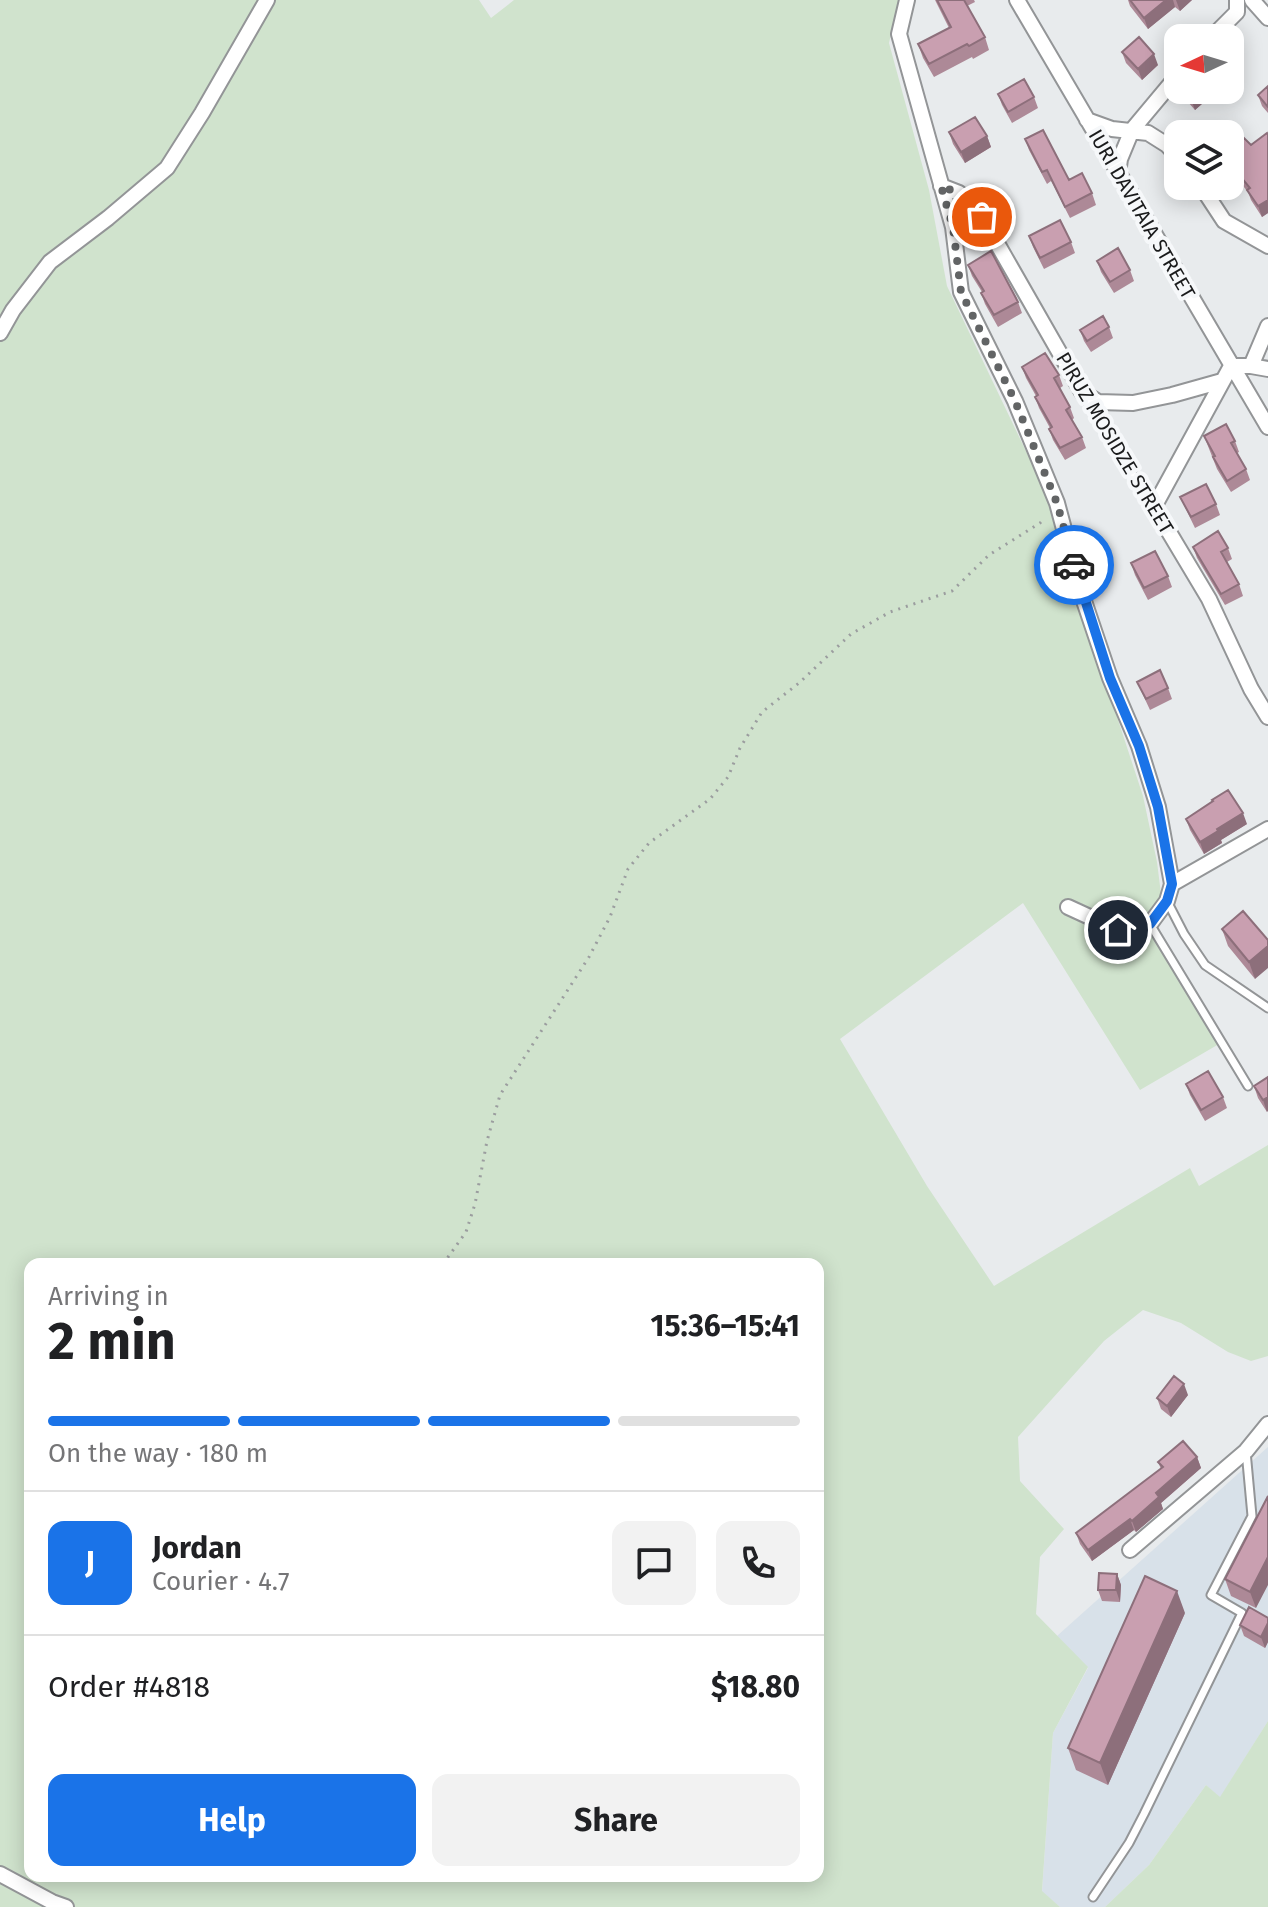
<!DOCTYPE html>
<meta charset="utf-8">
<style>
:root{--surface:#fff;--page:#f2f2f2;--text:#202124;--muted:#757577;--line:#e0e0e0;--accent:#1a73e8}
body{margin:0;font-family:"Fira Sans",sans-serif;background:var(--page);color:var(--text);height:100vh;display:flex;flex-direction:column;font-size:30px;white-space:nowrap}
*{box-sizing:border-box;margin:0}
p{font-size:26px;color:var(--muted)}
.icon{flex:none;width:44px;height:44px;fill:none;stroke:currentColor;stroke-width:2;stroke-linecap:round;stroke-linejoin:round}
.map{position:relative;flex:1;overflow:hidden}
.panel{position:absolute;left:24px;top:1258px;width:800px;height:624px;display:flex;flex-direction:column;background:var(--surface);border-radius:16px;box-shadow:0 4px 20px #0003}
.panel>*{flex:none}
.needle{width:52px;rotate:266deg}
.fabs{position:absolute;left:1164px;top:24px;display:grid;gap:16px}
.fabs a{display:grid;place-items:center;width:80px;height:80px;border-radius:16px;background:var(--surface);box-shadow:0 4px 20px #0003;font-size:40px}
.pin{position:absolute;display:grid;place-items:center;width:68px;height:68px;color:#fff;margin:-34px;border:4px solid #fff;border-radius:50%;box-shadow:0 2px 8px #0007}
.courier{position:absolute;display:grid;place-items:center;width:80px;height:80px;margin:-40px;border:6px solid #1a73e8;border-radius:50%;background:#fff;color:#222;box-shadow:0 2px 10px #0007}
.headline em{font-style:normal;font-weight:700}
.headline div{display:flex;flex-direction:column-reverse}
.headline{display:flex;align-items:center;justify-content:space-between;height:136px;padding:0 24px}
h1{font-size:52px;font-weight:700;line-height:60px}
.bar{display:grid;grid-template-columns:repeat(4,1fr);gap:12px 8px;align-content:center;height:96px;padding:0 24px}
.bar i{height:10px;border-radius:6px;background:var(--line)}
.bar .active{background:var(--accent)}
.bar p{grid-column:span 4}
.line{display:flex;align-items:center;gap:20px;padding:0 24px;border-top:2px solid var(--line)}
.line div{flex:1}
.round{display:grid;place-items:center;flex:none;width:84px;height:84px;border-radius:16px;background:var(--page)}
.primary-button{display:flex;gap:16px;margin-top:auto;padding:16px 24px}
.primary-button a{flex:1;height:92px;border-radius:16px;background:var(--accent);color:#fff;font-size:32px;font-weight:700;line-height:92px;text-align:center}
.primary-button a+a{background:var(--page);color:var(--text)}
.map>svg:first-child{display:block}
</style>
<div class="map">
<svg width="1268" height="1907" viewBox="0 0 1268 1907">
<rect width="100%" height="100%" fill="#e8ebed"/>
<path fill="#d8e1e9" d="M1268 1447V1721L1220 1798 1206 1785 1149 1865 1105 1907H1060L1042 1892 1053 1733 1088 1668 1057 1636Z"/>
<path fill="#d0e3cd" fill-rule="evenodd" d="M0 0H479L491 18 514 0H899L889 43 929 190 947 286 1046 493 1054 525 1143 796 1157 862 1161 894 1152 911 1137 920 1153 938 1219 1044 1140 1090 1023 903 840 1039 927 1186 994 1286 1190 1168 1199 1186 1268 1145V1356L1251 1361 1228 1352 1181 1323 1143 1310 1104 1341 1018 1437 1020 1481 1064 1529 1040 1557 1036 1614 1088 1667 1053 1733 1042 1891 1060 1907H0ZM30 1264H818V1876H30Z
M1268 1721V1907H1105L1149 1865 1206 1785 1220 1797Z"/>
<g fill="none" stroke-linecap="round" stroke-linejoin="round">
<defs>
<path id="lane" d="M1085 398 1153 506
M1167 901 1184 934 1205 965 1268 1008
M1150 924 1248 1086
M1093 1897 1129 1843 1144 1814 1242 1613 1211 1595 1252 1516 1246 1451"/>
<path id="street" d="M907 0 899 34 953 227 961 292 1015 401 1057 503 1080 589 1110 678 1139 746 1158 807 1172 884 1167 901 1150 924 1118 930 1068 907
M1017 0 1268 427
M1252 0 1268 18
M1211 38 1237 12V0
M1087 120 1112 129 1148 133 1167 145 1178 157
M1118 174 1120 159 1132 130 1178 75
M941 186 959 193 982 217 1082 392 1098 402 1133 403 1172 395 1222 381
M1201 186 1224 221 1268 246
M0 333 13 310 50 262 108 218 167 168 202 113 267 0
M1251 366 1268 326
M1268 369 1251 366H1231L1154 507 1209 599 1251 689 1268 717
M1172 884 1268 829
M1130 1550 1246 1451 1268 1424
M0 1874 52 1902 66 1907"/>
</defs>
<use href="#lane" stroke="#939597" stroke-width="11"/>
<use href="#street" stroke="#939597" stroke-width="18"/>
<path stroke="#9b9d9f" stroke-width="3" stroke-dasharray="2 6" stroke-linecap="butt" d="M443 1264 466 1232 475 1204 487 1141 500 1095 589 957 610 917 628 869 649 843 710 799 728 777 740 748 762 712 799 683 851 634 890 612 952 591 989 555 1040 523 1045 518"/>
<use href="#lane" stroke="#fff" stroke-width="7"/>
<use href="#street" stroke="#fff" stroke-width="14"/>
</g>
<path fill="#ad8997" d="M935 0H974L975 2 967 6 985 37 989 50 973 59 972 57 934 77 923 58 918 44 949 28Z
M1128 0H1192L1180 11 1175 7 1148 29 1130 6Z
M1122 52 1158 65 1142 80 1126 63Z
M1268 86V113L1262 106 1258 95Z
M1180 90H1218L1195 110 1181 94Z
M998 94 1034 97 1038 108 1012 123 1002 105Z
M949 132 987 136 991 147 965 163 953 144Z
M1268 135V213L1262 217 1251 200 1248 192 1230 170V149L1251 145Z
M1025 139 1069 180 1092 193 1096 205 1070 218 1051 181 1047 184 1029 150Z
M1029 236 1071 242 1075 253 1044 269 1033 247Z
M1097 261 1130 270 1134 281 1114 293 1101 272Z
M968 265 1018 302 1022 313 998 327 985 304 981 293 982 292 972 276Z
M1109 327 1113 338 1091 352 1084 341 1080 330Z
M1022 367 1059 375 1063 386 1060 388 1070 407 1074 418 1072 420 1082 437 1086 448 1065 460 1053 440 1049 429 1050 428 1039 408 1035 397 1036 396 1026 378Z
M1204 436 1235 441 1239 452 1237 453 1246 469 1250 480 1231 492 1217 469Z
M1180 497 1216 504 1220 515 1195 528Z
M1193 547 1228 548 1232 559 1227 562 1239 584 1243 596 1225 605 1197 558Z
M1131 563 1168 576 1172 587 1148 600 1135 575Z
M1137 682 1168 688 1172 699 1150 710Z
M1186 819 1247 824 1221 840 1222 843 1204 854 1190 830Z
M1243 911 1255 979 1228 946 1222 929Z
M1268 1077 1267 1112 1258 1098 1254 1086Z
M1186 1084 1223 1097 1227 1108 1205 1121 1190 1095Z
M1188 1395 1171 1417 1161 1409 1157 1398Z
M1197 1457 1201 1468 1161 1503 1163 1509 1136 1532 1134 1530 1092 1561 1080 1544 1076 1533 1161 1469 1158 1462Z
M1268 1496 1256 1608 1231 1596 1225 1579Z
M1117 1574 1121 1585 1120 1602 1102 1601 1098 1590Z
M1185 1613 1108 1785 1076 1770 1068 1748Z
M1268 1618V1642L1265 1648 1244 1636 1240 1625Z"/>
<path fill="#8d6f7b" d="M1166 0H1173L1175 7 1148 29 1144 18Z
M1176 0H1192L1180 11Z
M1154 54 1158 65 1142 80 1138 69Z
M1201 90H1218L1195 110 1191 99Z
M987 136 991 147 965 163 961 152Z
M1268 200V213L1262 217 1258 206Z
M1243 813 1247 824 1221 840 1222 843 1204 854 1200 842 1217 829Z
M1268 946V968L1255 979 1249 962Z
M1268 1097V1111L1267 1112 1263 1100Z
M1184 1384 1188 1395 1171 1417 1167 1406Z
M1197 1457 1201 1468 1161 1503 1163 1509 1136 1532 1132 1521 1156 1493Z
M1130 1519 1134 1530 1092 1561 1088 1550Z
M1268 1557V1585L1256 1608 1250 1592Z
M1117 1574 1121 1585 1120 1602 1116 1590Z
M1177 1591 1185 1613 1108 1785 1100 1763Z
M1268 1623V1642L1265 1648 1261 1637Z"/>
<path fill="#c99fb0" stroke="#8d6f7b" stroke-width="2" d="M937 0H964L985 37 969 46 967 44 929 64 918 44 951 27Z
M1130 0H1166L1144 18Z
M1139 37 1154 54 1138 69 1122 52Z
M1024 79 1034 97 1008 112 998 94Z
M1268 86V107L1258 95Z
M1184 90H1201L1191 99Z
M975 117 987 136 961 152 949 132Z
M1043 130 1069 180 1082 173 1092 193 1065 207 1047 170 1042 172 1025 139Z
M1267 133 1268 135V200L1258 206 1247 190 1250 188 1230 164V149L1244 138 1251 145Z
M1060 220 1071 242 1040 258 1029 236Z
M1118 248 1130 270 1110 282 1097 261Z
M991 251 1018 302 994 315 981 293 984 291 968 265Z
M1103 316 1109 327 1087 341 1080 330Z
M1045 353 1059 375 1054 378 1070 407 1066 410 1082 437 1060 448 1049 429 1052 427 1035 397 1038 395 1022 367Z
M1226 424 1235 441 1231 443 1246 469 1227 481 1213 457 1215 456 1204 436Z
M1206 484 1216 504 1191 517 1180 497Z
M1218 531 1228 548 1221 552 1239 584 1221 594 1193 547Z
M1155 551 1168 576 1144 588 1131 563Z
M1160 670 1168 688 1146 699 1137 682Z
M1228 790 1243 813 1217 829 1218 831 1200 842 1186 819 1213 801 1212 800Z
M1243 911 1268 940V946L1249 962 1222 929Z
M1208 1071 1223 1097 1201 1110 1186 1084Z
M1268 1077V1097L1263 1100 1254 1086Z
M1174 1376 1184 1384 1167 1406 1157 1398Z
M1183 1441 1197 1457 1156 1493 1159 1497 1132 1521 1130 1519 1088 1550 1076 1533 1163 1467 1158 1462Z
M1268 1496V1557L1250 1592 1225 1579Z
M1099 1573 1117 1574 1116 1590H1098Z
M1145 1576 1177 1591 1100 1763 1068 1748Z
M1249 1607 1268 1618V1623L1261 1637 1240 1625Z"/>
<g fill="none" stroke-linecap="round" stroke-linejoin="round">
<path stroke="#626465" stroke-width="8" stroke-dasharray="0 14.4" d="M982 217 959 193 941 186 953 227 961 292 1015 401 1057 503 1074 565"/>
<path stroke="#1a73e8" stroke-width="10" d="M1074 565 1110 678 1139 746 1158 807 1172 884 1167 901 1150 924 1118 930"/>
</g>
<g text-anchor="middle" stroke-width="8" stroke-linejoin="round" paint-order="stroke">
<g font-size="20" fill="#1a1b1c" stroke="#f6f8fa">
<text transform="translate(1142 214) rotate(60)" y="7">IURI DAVITAIA STREET</text>
<text transform="translate(1115 443) rotate(59)" y="7">PIRUZ MOSIDZE STREET</text>
</g>
</g>
</svg>
<div class="fabs">
<a><svg class="needle" viewBox="-14 -14 28 28"><path d="M0-13l5 13h-10z" fill="#e53935"/><path d="M0 13l5-13h-10z" fill="#757577"/></svg></a>
<a><svg class="icon" aria-label="layers" viewBox="0 0 24 24"><path d="M12 4l9 5-9 5-9-5zM3 14l9 5 9-5"/></svg></a>
</div>
<div class="pin" style="left:982px;top:217px;background:#ea580c"><svg class="icon" aria-label="bag" viewBox="0 0 24 24"><path d="M5 8h14l-1 12H6zM9 8a3 3 0 0 1 6 0"/></svg></div>
<div class="pin" style="left:1118px;top:930px;background:#1f2937"><svg class="icon" aria-label="home" viewBox="0 0 24 24"><path d="M3 11l9-7 9 7M6 9v11h12V9"/></svg></div>
<div class="courier" style="left:1074px;top:565px"><svg class="icon" aria-label="car" viewBox="0 0 24 24"><path d="M5 17H2v-5l4-1 3-4h7l3 4 3 1v5h-3M9 17h6M6 11h13"/><circle cx="7" cy="17" r="2"/><circle cx="17" cy="17" r="2"/></svg></div>
<section class="panel">
<div class="headline"><div><h1>2 min</h1><p>Arriving in</p></div><em>15:36–15:41</em></div>
<div class="bar"><i class="active"></i><i class="active"></i><i class="active"></i><i></i><p>On the way · 180 m</p></div>
<div class="line" style="height:144px"><b class="round" style="background:var(--accent);color:#fff">J</b><div><b>Jordan</b><p>Courier · 4.7</p></div><a class="round"><svg class="icon" aria-label="chat" viewBox="0 0 24 24"><path d="M4 5h16v11H9l-5 4z"/></svg></a><a class="round"><svg class="icon" aria-label="phone" viewBox="0 0 24 24"><path d="M5 4h4l2 5-3 2q2 4 5 5l2-3 5 2v4C11 20 4 13 5 4z"/></svg></a></div>
<div class="line" style="height:104px"><div>Order #4818</div><b>$18.80</b></div>
<div class="primary-button"><a>Help</a><a>Share</a></div>
</section>
</div>
